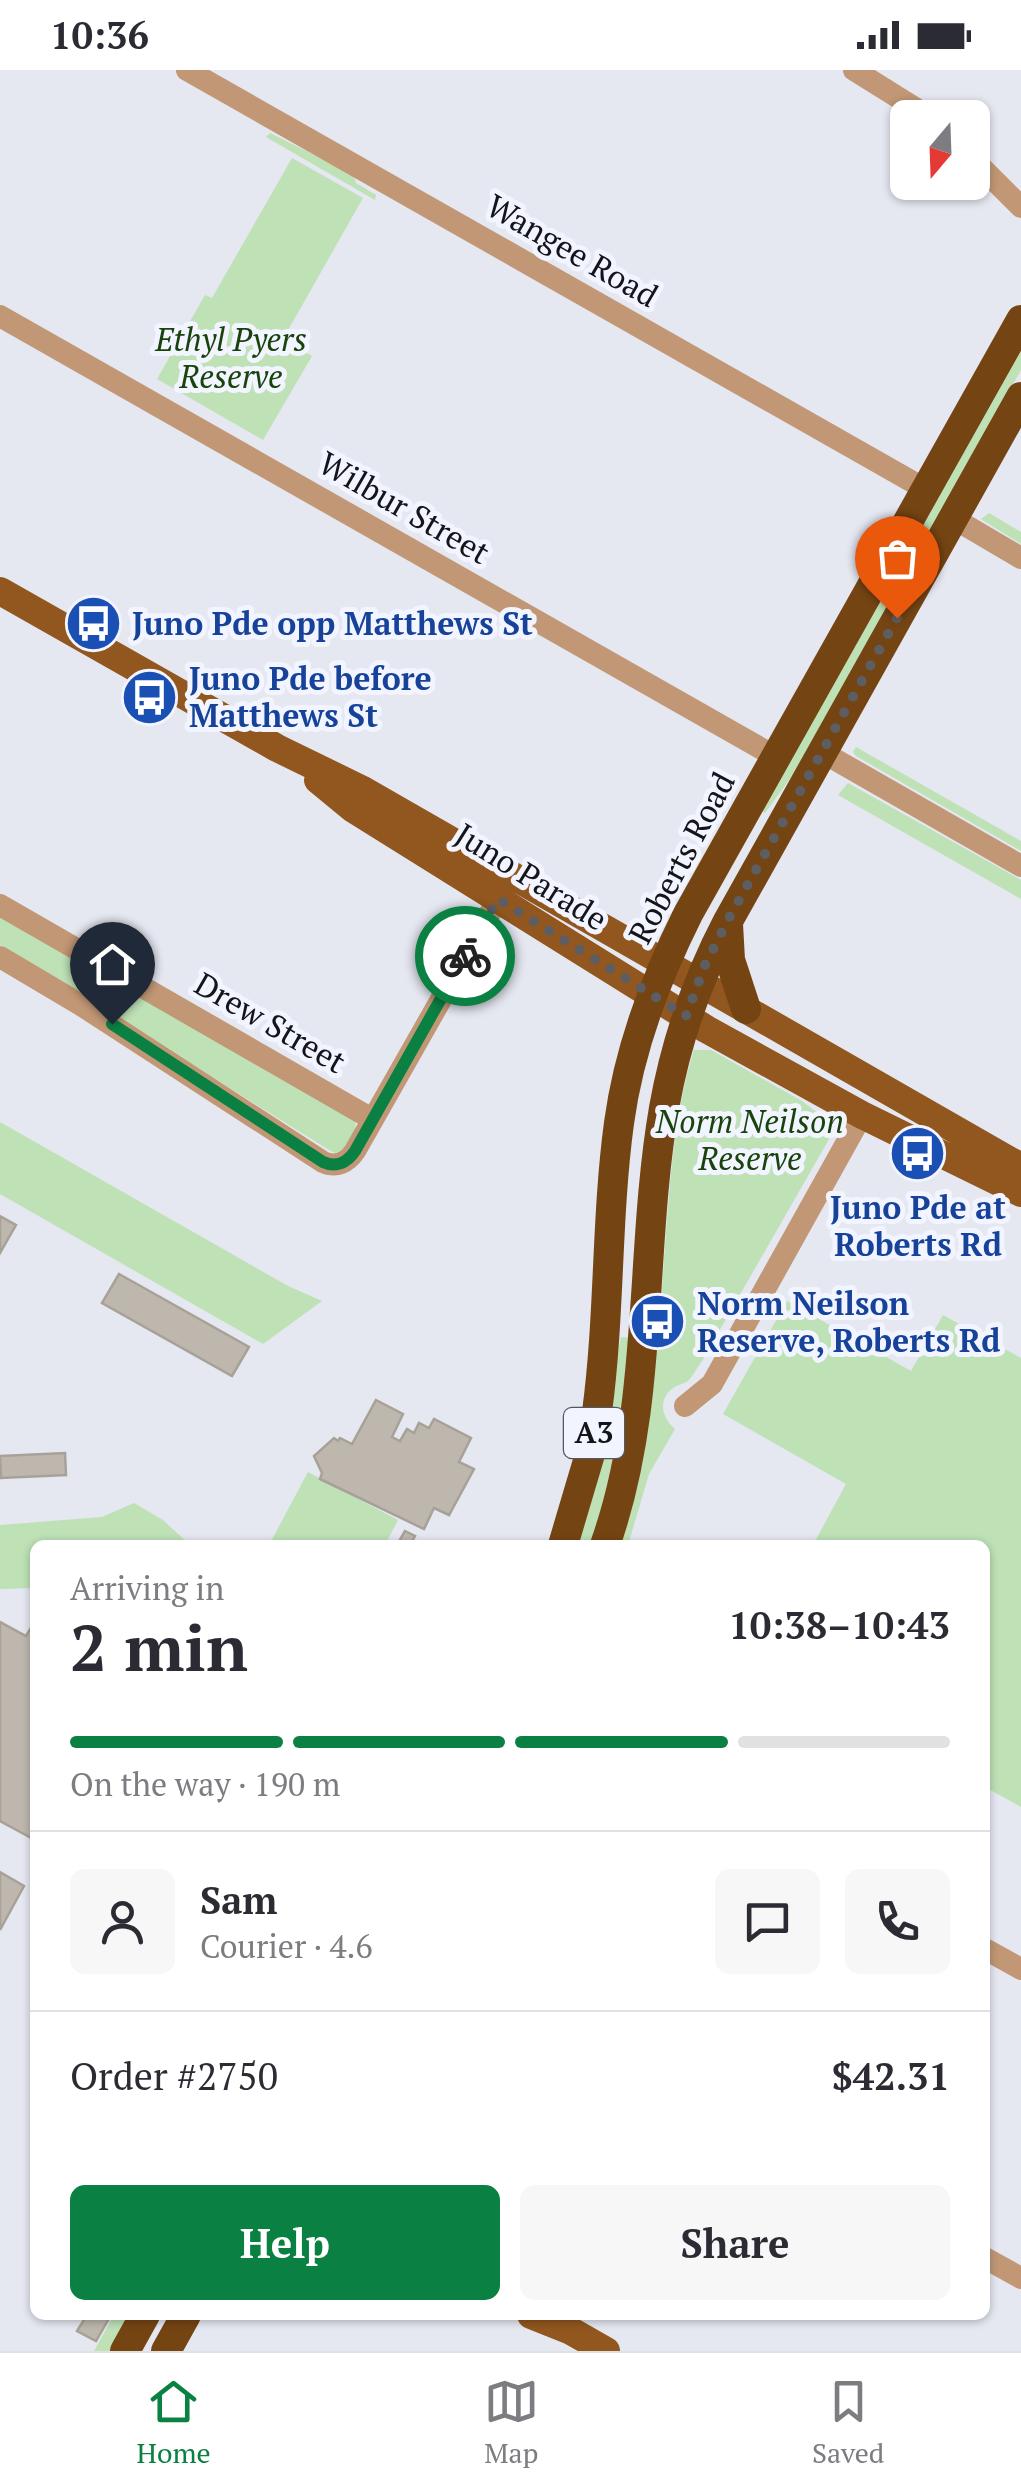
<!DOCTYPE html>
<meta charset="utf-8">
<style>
:root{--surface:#fff;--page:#f7f7f7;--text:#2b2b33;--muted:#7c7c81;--line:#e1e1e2;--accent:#0b8043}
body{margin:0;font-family:"PT Serif",serif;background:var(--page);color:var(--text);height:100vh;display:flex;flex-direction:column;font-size:38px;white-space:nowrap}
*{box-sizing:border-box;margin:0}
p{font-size:32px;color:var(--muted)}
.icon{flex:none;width:55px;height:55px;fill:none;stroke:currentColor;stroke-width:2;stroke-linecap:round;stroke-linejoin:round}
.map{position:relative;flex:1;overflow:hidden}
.panel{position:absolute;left:30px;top:1470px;width:960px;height:780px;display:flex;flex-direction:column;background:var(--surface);border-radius:15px;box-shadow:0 2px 8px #0004}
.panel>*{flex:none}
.needle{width:65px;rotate:199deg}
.buttons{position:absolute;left:890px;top:30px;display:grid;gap:20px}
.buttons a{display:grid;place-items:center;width:100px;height:100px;border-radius:15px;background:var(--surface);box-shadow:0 2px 8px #0004;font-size:50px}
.pin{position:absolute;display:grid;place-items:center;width:85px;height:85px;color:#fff;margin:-102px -42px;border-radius:50% 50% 50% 0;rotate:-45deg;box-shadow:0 0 10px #0007}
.pin .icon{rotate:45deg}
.courier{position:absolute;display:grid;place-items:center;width:100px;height:100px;margin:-50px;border:8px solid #0b8043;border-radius:50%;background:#fff;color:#222;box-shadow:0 2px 12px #0007}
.headline em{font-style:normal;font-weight:700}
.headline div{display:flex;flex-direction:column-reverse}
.headline{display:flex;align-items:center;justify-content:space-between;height:170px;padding:0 40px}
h1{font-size:65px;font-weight:700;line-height:75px}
.bar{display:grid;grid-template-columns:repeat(4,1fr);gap:15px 10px;align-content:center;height:120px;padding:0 40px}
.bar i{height:12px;border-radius:8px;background:var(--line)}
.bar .active{background:var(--accent)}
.bar p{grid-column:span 4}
.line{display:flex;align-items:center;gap:25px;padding:0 40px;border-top:2px solid var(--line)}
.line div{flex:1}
.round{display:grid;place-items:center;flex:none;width:105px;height:105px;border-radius:15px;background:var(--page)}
.primary-button{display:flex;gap:20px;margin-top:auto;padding:20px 40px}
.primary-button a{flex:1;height:115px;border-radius:15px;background:var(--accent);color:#fff;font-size:40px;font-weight:700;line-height:115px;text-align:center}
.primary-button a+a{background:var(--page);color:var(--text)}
.status{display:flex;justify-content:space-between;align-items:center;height:70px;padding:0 50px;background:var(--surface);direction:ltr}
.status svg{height:28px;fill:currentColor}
.dock{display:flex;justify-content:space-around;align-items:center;height:140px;border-top:2px solid var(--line);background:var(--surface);font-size:28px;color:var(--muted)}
.dock a{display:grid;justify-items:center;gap:5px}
.dock .active{color:var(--accent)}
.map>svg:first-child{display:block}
</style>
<div class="status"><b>10:36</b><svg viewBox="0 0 49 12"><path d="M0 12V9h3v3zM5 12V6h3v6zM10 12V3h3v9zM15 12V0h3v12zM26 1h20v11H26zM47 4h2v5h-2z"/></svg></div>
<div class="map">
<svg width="1021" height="2281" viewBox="0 0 1021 2281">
<rect width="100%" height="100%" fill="#e5e7f1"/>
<path fill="#bee1b6" d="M270 63 353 104 356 113 376 125 375 130 266 67Z
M292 88 363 128 283 269 312 286 263 370 157 309 205 225 212 228Z
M1021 279V300L795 702 765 743 761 741Z
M989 443 1021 462V474L981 449Z
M856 677 1021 771V781L856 686 853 682Z
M848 713 1021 810V829L838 725Z
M0 843 355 1049C358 1063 349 1079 335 1083L329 1080 0 875Z
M694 980H711L802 1031 836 1057 702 1291C698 1296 693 1306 688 1311 683 1314 677 1315 673 1318 657 1330 662 1348 675 1359L649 1404 628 1475H620C655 1374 658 1268 666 1163 671 1101 675 1040 694 980Z
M0 1052 288 1216 322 1231 263 1274 0 1124Z
M787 1231 911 1301 943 1245 1021 1288V1737L985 1717V1475H813L846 1414 723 1344Z
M621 1267 631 1268 622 1350 597 1458 590 1475H578Z
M308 1402 398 1450 385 1475H269Z
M134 1433 163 1450 190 1475H35V1518L0 1519V1455L102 1447Z
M114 2245H131L111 2281H94Z"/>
<path fill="#bdb7ae" stroke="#a7a198" stroke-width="2.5" d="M0 1146 16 1155 0 1183Z
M119 1204 249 1277 232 1306 102 1233Z
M376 1330 403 1344 392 1367 400 1371 407 1359 414 1363 419 1353 429 1358 434 1349 471 1368 459 1392 474 1399 449 1445 434 1438 424 1459 320 1409 322 1403 314 1386 334 1368 338 1371 340 1368 352 1374Z
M65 1383 66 1405 1 1408 0 1386Z
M405 1461 415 1466 410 1475H397Z
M35 1551V1770L0 1751V1552L26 1566Z
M0 1802 24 1816 0 1860Z
M87 2245H111L96 2271 77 2261Z"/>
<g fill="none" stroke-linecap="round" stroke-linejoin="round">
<path stroke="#c19775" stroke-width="22" d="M187 0 925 419
M854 0 931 48
M972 88 1021 137
M0 246 776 687
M953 448 1021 488
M822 682 1021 796
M0 835 372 1049
M0 887 81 935 323 1092C336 1098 347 1093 355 1081L498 829
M685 1336 712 1314 862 1045
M985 1879 1021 1899
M985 2188 1021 2208"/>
<path stroke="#91571e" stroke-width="28" d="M0 521 277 678 361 719 1021 1097
M318 710 352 738 706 959 862 1045 1021 1123
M531 2245 571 2261 606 2281"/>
<path stroke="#754413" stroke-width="30" d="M728 854 730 890 746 939
M563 1475 590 1384 597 1342C610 1246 606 1149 619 1053 629 979 655 910 688 844L1021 250
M605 1475C655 1334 639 1183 664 1038 676 971 697 910 728 851L1021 327
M125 2281 145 2245
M166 2281 186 2245"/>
</g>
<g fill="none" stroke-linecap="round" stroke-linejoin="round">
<path stroke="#5d5e64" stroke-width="10" stroke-dasharray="0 18" d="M465 886 498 829 686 946 705 895 728 850 897 548"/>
<path stroke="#0b8043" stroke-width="12" d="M112 954 323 1092C336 1098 347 1093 355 1081L465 886"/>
</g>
<defs>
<symbol id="bus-disc" viewBox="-11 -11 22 22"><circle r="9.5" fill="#1a4fb4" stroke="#f2f4ff"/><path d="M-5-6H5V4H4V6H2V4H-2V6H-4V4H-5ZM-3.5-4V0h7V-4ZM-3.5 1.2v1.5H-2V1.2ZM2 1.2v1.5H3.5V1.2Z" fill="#fff"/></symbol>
</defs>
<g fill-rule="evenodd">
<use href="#bus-disc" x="62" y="522" width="63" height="63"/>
<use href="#bus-disc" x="118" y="596" width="63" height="63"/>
<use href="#bus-disc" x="886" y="1052" width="63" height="63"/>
<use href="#bus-disc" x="626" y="1220" width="63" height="63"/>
</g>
<g text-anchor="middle" stroke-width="10" stroke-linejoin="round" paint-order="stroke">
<rect fill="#f2f4ff" stroke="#57585d" stroke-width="2.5" x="564" y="1338" width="60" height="50" rx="8"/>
<g font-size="30" font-weight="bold" fill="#141518">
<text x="594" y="1373">A3</text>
</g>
<g font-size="32" fill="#141518" stroke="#f2f4ff">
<text transform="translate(572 181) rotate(30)" y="11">Wangee Road</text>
<text transform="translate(404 438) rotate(30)" y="11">Wilbur Street</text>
<text transform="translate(682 788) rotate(-62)" y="11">Roberts Road</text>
<text transform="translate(531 807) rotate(32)" y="11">Juno Parade</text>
<text transform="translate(270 953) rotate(30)" y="11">Drew Street</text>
</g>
<g font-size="32" font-style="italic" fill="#18440b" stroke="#f2f4ff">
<text x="231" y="281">Ethyl Pyers<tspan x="231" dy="37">Reserve</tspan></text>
<text x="750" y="1063">Norm Neilson<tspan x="750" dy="37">Reserve</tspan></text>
</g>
<g font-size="32" font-weight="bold" fill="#164399" stroke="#f2f4ff" text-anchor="start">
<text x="132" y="565">Juno Pde opp Matthews St</text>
<text x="189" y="620">Juno Pde before<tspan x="189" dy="37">Matthews St</tspan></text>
<text x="918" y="1149" text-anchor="middle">Juno Pde at<tspan x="918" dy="37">Roberts Rd</tspan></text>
<text x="697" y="1245">Norm Neilson<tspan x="697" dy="37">Reserve, Roberts Rd</tspan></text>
</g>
</g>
</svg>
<div class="buttons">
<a><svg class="needle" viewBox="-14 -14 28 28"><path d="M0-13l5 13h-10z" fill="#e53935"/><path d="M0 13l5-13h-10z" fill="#7c7c81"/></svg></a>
</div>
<div class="pin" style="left:897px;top:548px;background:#ea580c"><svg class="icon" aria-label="bag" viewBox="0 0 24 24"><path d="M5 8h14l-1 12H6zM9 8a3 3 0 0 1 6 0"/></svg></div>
<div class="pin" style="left:112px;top:954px;background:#1f2937"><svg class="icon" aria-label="home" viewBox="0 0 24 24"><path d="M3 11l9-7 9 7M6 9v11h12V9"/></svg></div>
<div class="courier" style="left:465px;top:886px"><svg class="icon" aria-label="bike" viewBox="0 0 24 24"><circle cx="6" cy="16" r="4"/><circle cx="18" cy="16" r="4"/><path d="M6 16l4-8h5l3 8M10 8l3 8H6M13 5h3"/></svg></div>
<section class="panel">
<div class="headline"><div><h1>2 min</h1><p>Arriving in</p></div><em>10:38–10:43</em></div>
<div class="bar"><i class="active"></i><i class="active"></i><i class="active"></i><i></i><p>On the way · 190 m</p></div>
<div class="line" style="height:180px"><a class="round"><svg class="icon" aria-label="person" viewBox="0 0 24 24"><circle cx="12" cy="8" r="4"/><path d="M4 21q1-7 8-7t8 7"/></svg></a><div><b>Sam</b><p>Courier · 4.6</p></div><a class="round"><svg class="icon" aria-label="chat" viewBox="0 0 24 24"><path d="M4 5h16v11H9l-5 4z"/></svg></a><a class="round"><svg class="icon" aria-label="phone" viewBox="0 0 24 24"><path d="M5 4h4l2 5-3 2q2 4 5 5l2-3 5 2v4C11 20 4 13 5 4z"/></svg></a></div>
<div class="line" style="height:130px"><div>Order #2750</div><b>$42.31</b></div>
<div class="primary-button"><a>Help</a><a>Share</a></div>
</section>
</div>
<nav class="dock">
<a class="active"><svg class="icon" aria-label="home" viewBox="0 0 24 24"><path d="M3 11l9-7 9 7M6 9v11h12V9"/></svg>Home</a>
<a><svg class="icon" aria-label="map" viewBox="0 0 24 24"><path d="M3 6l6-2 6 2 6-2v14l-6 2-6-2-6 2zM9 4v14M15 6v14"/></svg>Map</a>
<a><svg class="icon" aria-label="saved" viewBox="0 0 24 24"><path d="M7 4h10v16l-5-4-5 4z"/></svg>Saved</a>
</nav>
